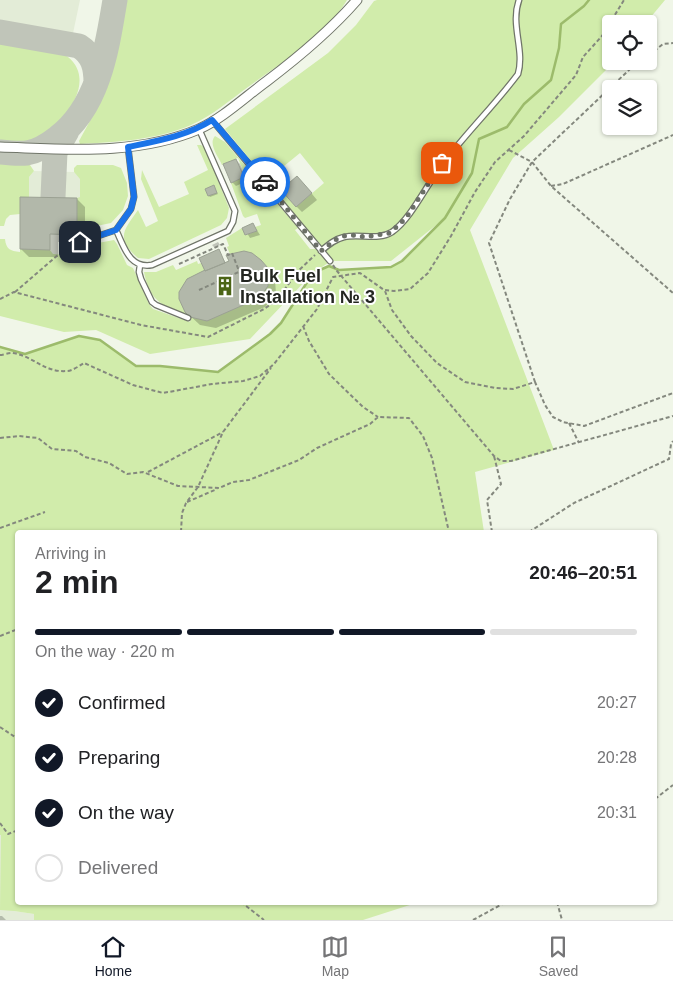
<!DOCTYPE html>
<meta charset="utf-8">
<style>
:root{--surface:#fff;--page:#f2f2f2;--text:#202124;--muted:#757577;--line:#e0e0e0;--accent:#111827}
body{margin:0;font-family:Helvetica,sans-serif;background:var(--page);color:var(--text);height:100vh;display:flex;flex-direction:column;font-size:19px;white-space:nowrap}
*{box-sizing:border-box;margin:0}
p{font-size:16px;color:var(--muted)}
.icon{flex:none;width:28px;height:28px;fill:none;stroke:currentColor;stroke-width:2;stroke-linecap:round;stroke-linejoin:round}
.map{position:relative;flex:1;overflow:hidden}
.drawer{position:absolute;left:15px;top:530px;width:642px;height:375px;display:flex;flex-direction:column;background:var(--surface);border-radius:5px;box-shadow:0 1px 4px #0004}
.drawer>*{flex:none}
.tools{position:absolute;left:602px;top:15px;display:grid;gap:10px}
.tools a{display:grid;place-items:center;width:55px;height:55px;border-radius:5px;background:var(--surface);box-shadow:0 1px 4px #0004;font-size:25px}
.pin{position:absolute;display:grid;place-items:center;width:42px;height:42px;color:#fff;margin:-21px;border-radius:10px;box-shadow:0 2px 8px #0006}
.courier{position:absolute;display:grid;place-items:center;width:50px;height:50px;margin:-25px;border:4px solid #1a73e8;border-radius:50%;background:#fff;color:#222;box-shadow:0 1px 6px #0007}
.overview em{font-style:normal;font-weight:800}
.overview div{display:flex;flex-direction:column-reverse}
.overview{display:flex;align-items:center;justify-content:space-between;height:85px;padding:0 20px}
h1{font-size:32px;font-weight:800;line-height:38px}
.bar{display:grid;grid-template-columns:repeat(4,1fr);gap:8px 5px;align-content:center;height:60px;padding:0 20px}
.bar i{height:6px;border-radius:4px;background:var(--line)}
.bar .active{background:var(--accent)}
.bar p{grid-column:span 4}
ol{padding:0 20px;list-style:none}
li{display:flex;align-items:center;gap:15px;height:55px}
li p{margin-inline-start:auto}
li .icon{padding:5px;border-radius:50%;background:var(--accent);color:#fff;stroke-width:4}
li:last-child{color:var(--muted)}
li i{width:28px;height:28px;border:2px solid var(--line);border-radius:50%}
.menu{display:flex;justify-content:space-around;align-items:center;height:70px;border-top:1px solid var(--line);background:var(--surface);font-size:14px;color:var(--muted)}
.menu a{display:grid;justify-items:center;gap:2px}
.menu .active{color:var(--accent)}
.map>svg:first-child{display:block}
</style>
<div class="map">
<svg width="673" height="920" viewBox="0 0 673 920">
<rect width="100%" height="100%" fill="#f0f6e8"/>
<path fill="#e3ecd7" d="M0 0H80L68 57 0 46Z
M34 171 74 172 80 178V198L29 197V177Z
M0 835H1L14 911 34 914V920H0Z"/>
<path fill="#d1ecab" d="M124 0H347C325 37 282 62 248 87 230 100 212 116 191 125 156 140 117 142 80 144L79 141 98 106 113 68Z
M377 0H665L645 24H611V61H615L559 117 513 158 470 230 554 450 475 472 484 532H18V902L416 903 363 920H34V914L14 911 0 910 1 835H0V347L25 354 79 336 100 340 136 366H160L218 372 270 334 281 323 311 275 250 339 150 354 96 330 64 332 0 316V239H5C6 249 10 251 20 252V249L50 250 53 254 79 256 82 246 114 240 117 244 127 265 133 268 149 304 153 309 190 322 191 317C165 306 150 304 144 272H156L173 265 176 270 197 261 198 264 201 263 206 271 229 261 226 255 230 254 227 247 229 246 226 238 242 228 246 235 256 231 255 227 261 225 257 214 245 218 243 216 231 183 245 176 238 158 222 165C218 156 208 144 215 136L225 142 298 228 295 230 310 249H317L328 263 316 271 329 266 339 270 391 267 402 261 440 222 391 261H334L278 195 281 190 296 207 324 183 300 153 267 180 225 129 328 53 356 25 374 1Z
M0 44C14 46 59 50 68 57 98 81 63 126 38 138 25 144 13 142 0 141Z
M197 145H201L205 148 229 208 227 218 221 225 149 259 138 258C115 238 124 230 138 210L146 227 158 221 141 179 142 170 159 207 189 194 184 182 208 170Z
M0 164 30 165 34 171 29 177V197L20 214 10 215 6 219 4 226H0Z
M77 165H113L121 168 127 183 128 196 123 210 111 223 77 230V198L80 197V179L74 172V168Z"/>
<path fill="#0003" d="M236 160 240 164 247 181 236 186 232 182Z
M303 183 317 200 302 212 296 206Z
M214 187 218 194 210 197 209 196Z
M77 199 85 207V242H58V257H29L21 249Z
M253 224 260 235 250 238 244 228Z
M218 242 220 245 215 248 212 245Z
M218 251 226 263 260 261 275 278 276 295 265 307 216 328 200 325 186 312Z
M0 916H2L6 920H0Z"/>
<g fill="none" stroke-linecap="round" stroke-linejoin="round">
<path stroke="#9cbb6b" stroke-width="2.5" d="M0 347 25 354 79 336 100 340 136 366H160L218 372 270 334 281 323 313 273 329 266 339 270 391 267 402 261 445 218 472 173 479 139 507 127 524 104 551 80 559 48 561 24 584 6 589 0"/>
<path stroke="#c0c5b9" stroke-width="25" d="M0 32 79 46C93 55 96 67 96 83
M0 152C9 153 18 154 27 153 39 151 48 145 57 138 99 107 107 48 115 0
M53 197 55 152 67 131"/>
</g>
<path fill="#b2b8aa" stroke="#9ba193" d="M236 159 244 177 231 183 223 164Z
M297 176 312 193 296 207 281 190Z
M214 185 217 193 208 196 205 189Z
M20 197 77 198V235L50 234V250L20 249Z
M253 223 257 231 245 235 242 228Z
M219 249 225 263 205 271 199 258Z
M244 251 252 253 261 260 268 268V286L263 293 257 299 207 321 190 317 185 312 179 299V292L187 279 205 270V271L229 261 226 255Z"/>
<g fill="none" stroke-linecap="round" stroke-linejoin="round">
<defs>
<path id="service" d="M212 120 330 261
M116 230C124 246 129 269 152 265L228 231 233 222 235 211 199 129
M80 242 116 230 131 209 134 197 128 147
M321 251C328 245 335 239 344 237 359 233 378 241 392 232 411 219 427 184 442 165 466 133 494 106 518 74 525 50 510 25 519 0
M140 265 139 272 141 279 152 302 156 305 188 318"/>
<path id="minor" d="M0 147C66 149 136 156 199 129 223 118 245 97 267 81 300 56 330 31 357 0"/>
</defs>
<use href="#service" stroke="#707569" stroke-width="7"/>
<use href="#minor" stroke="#707569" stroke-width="11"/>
<path stroke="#84887e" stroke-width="2" stroke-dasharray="4 2.5" stroke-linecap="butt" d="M649 55 663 44 673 43
M509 150 532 162 551 186 673 293
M551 186 563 184 673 135
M179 264 223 244 228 255 232 253 239 271
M333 265 337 271 494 456 501 461H511L673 416
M199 290 241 271
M385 291 392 310 411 336 437 363 465 382 495 388 513 389 535 382 545 405 553 417 563 422 584 426 673 393
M15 292 59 254
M0 299 14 292 141 325 208 337 264 309 277 300 298 271 315 255
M303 326 309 341 329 374 363 407 378 417
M0 355C3 355 8 353 12 353 32 355 44 373 67 371 72 371 79 366 84 363L133 385 163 393 212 384 243 381 260 376 274 364 317 309 333 277 360 273 384 290 394 291 410 289 428 273 451 236 475 192 495 162 524 136 576 75 583 57 602 36 624 0
M535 382 489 243 510 199 532 162 630 69 640 61
M569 423 579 443
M0 438 19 436 38 438 52 449 76 451 85 457 109 463 127 474 143 472 178 486 219 488 233 482 249 480 299 460 317 448 370 424 378 417 409 418 423 436 432 458 449 532
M148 472 223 432
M187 502 217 489
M0 528 45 512
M181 532 182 513 186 503 198 487 223 432 271 368
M492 532 487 500 501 484 494 456
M529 532 574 503 669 459 671 444 673 441
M0 636 18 629
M0 727 18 739
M655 799 673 785
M0 823 8 834 18 830
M241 902 264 920
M557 902 562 920
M473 920 506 902"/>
<use href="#service" stroke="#fff" stroke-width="4.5"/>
<use href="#minor" stroke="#fff" stroke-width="9"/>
</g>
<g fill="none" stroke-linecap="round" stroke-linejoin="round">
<path stroke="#6b6f67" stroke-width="5" stroke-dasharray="0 9" d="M265 182 321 251 335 240 344 236 356 235 365 237 390 233 406 218 442 163"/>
<path stroke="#1a73e8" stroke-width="6" d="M80 242 116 230 131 209 134 197 128 147C157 141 187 136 212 120L265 182"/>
</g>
<defs>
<symbol id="building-bare" viewBox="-9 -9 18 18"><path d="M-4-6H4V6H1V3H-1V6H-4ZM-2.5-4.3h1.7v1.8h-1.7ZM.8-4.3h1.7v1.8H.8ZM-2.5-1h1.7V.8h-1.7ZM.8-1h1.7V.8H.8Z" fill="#4c6516" stroke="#fff" stroke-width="2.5" paint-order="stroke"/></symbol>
</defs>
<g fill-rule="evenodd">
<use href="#building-bare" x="211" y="272" width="28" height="28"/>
</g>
<g text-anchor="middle" stroke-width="4" stroke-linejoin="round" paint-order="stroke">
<g font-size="18" font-weight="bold" fill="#242621" stroke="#fff" text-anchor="start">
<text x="240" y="282">Bulk Fuel<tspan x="240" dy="21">Installation № 3</tspan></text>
</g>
</g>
</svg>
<div class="tools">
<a><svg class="icon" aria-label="locate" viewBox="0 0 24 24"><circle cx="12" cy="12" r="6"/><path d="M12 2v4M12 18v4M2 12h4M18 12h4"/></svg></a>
<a><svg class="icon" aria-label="layers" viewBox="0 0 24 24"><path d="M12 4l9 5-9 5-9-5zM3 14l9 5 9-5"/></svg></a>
</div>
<div class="pin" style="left:442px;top:163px;background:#ea580c"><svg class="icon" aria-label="bag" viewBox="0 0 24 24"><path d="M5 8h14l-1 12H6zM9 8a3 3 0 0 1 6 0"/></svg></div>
<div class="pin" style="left:80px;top:242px;background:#1f2937"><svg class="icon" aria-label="home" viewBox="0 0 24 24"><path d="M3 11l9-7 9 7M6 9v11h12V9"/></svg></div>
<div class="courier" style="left:265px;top:182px"><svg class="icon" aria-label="car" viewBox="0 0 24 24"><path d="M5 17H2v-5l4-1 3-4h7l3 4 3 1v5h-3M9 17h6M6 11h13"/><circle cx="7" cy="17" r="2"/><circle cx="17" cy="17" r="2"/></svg></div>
<section class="drawer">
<div class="overview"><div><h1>2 min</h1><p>Arriving in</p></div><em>20:46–20:51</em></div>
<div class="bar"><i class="active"></i><i class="active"></i><i class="active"></i><i></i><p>On the way · 220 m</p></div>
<ol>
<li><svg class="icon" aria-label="check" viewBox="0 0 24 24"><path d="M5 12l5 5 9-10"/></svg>Confirmed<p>20:27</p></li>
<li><svg class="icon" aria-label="check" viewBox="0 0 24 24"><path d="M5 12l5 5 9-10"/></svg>Preparing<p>20:28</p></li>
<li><svg class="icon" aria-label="check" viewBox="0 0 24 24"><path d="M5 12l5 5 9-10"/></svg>On the way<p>20:31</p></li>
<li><i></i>Delivered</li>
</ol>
</section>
</div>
<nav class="menu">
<a class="active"><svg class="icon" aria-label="home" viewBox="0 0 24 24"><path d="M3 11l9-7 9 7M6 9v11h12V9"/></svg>Home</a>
<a><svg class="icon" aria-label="map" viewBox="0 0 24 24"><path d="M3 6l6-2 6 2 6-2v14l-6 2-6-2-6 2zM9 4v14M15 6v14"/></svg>Map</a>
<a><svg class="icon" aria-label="saved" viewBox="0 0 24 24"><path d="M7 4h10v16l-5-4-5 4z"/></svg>Saved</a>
</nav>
